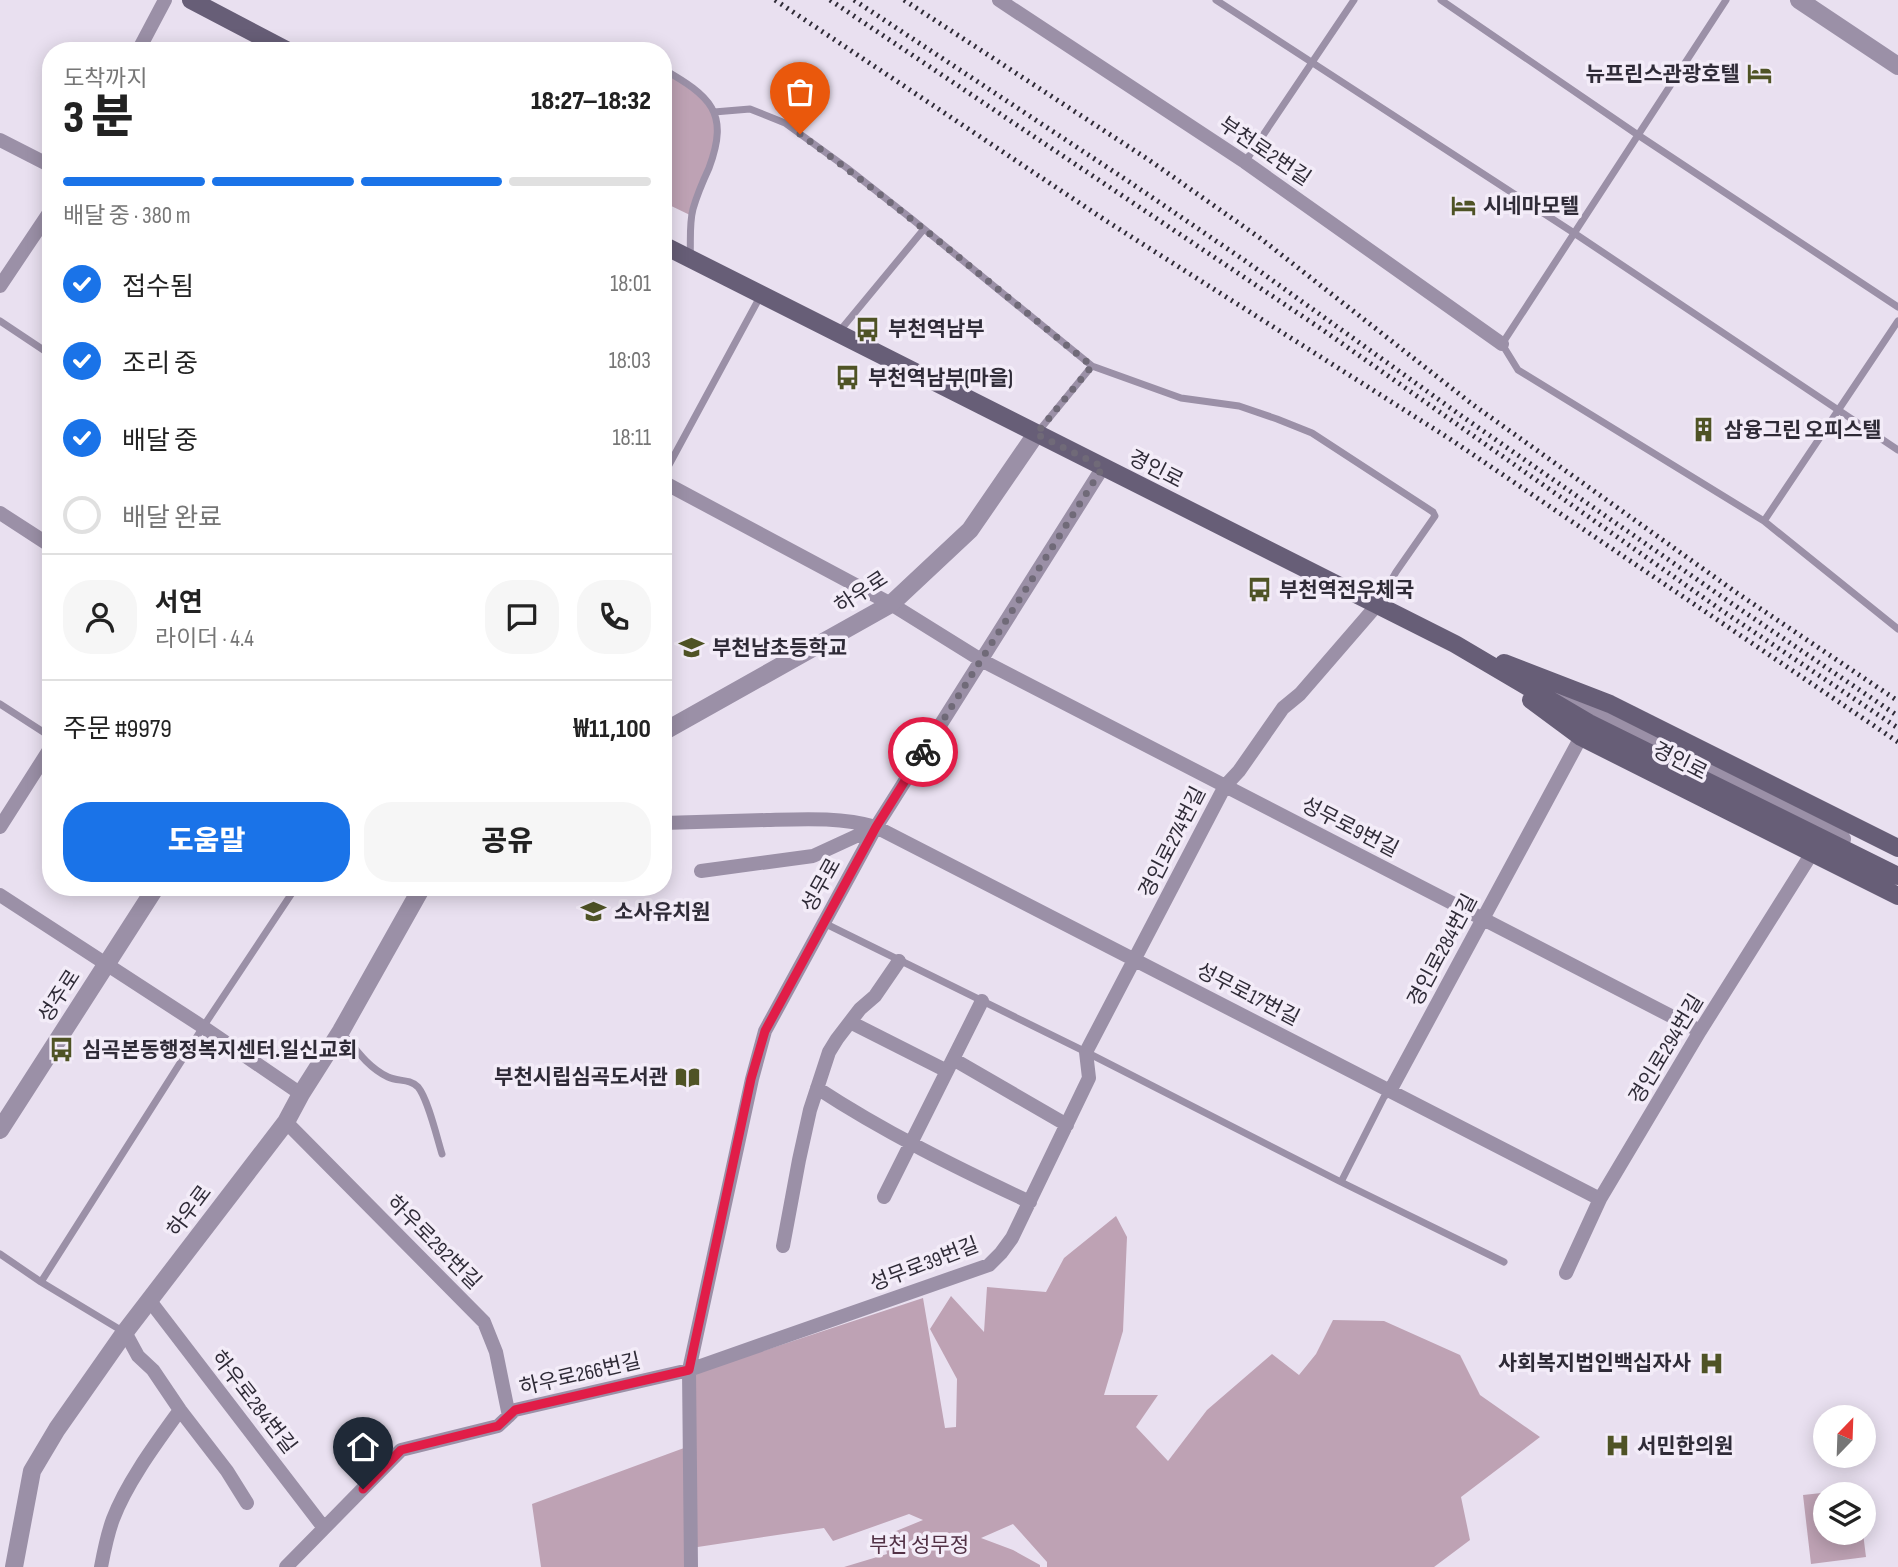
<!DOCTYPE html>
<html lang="ko">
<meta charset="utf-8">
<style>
:root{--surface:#fff;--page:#f6f6f6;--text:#222;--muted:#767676;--line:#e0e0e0;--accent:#1a73e8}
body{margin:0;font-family:"Sofia Sans Condensed","Noto Sans KR",sans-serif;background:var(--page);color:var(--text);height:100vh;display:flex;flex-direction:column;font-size:26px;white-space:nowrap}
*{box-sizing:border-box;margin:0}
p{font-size:23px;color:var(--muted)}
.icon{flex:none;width:38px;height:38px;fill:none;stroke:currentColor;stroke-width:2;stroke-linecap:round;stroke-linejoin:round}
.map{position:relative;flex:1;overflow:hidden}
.details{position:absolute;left:42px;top:42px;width:630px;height:854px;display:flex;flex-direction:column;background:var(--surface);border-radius:28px;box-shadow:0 4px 18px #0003}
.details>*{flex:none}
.needle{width:46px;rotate:23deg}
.fabs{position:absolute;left:1813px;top:1405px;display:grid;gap:14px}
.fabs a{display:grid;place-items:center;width:63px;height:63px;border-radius:50%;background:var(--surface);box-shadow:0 4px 18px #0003;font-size:35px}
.pin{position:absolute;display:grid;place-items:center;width:60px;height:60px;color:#fff;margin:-72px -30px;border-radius:50% 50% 50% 0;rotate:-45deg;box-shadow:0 0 7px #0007}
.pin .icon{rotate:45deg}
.courier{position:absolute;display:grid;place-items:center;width:70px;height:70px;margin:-35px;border:5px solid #e11d48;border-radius:50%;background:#fff;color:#222;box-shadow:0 2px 9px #0007}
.headline em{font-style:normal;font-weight:800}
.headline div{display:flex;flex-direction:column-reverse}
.headline{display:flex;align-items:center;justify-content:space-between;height:119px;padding:0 21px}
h1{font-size:46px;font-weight:800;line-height:52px}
.bar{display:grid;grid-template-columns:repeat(4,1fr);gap:10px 7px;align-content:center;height:84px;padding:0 21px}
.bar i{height:9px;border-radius:5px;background:var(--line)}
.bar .current{background:var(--accent)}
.bar p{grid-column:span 4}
.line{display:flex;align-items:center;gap:18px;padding:0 21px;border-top:2px solid var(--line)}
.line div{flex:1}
.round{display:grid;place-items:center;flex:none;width:74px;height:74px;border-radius:28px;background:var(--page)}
ol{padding:0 21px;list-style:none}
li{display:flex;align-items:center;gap:21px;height:77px}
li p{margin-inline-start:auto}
li .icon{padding:7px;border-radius:50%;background:var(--accent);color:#fff;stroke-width:4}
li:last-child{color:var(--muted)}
li i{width:38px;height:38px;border:4px solid var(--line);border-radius:50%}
.button{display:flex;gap:14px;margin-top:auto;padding:14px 21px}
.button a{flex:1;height:80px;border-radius:28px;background:var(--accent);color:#fff;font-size:28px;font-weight:800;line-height:80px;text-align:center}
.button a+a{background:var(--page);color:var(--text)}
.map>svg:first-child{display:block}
</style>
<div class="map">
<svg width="1898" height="1567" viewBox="0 0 1898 1567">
<rect width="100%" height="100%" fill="#e9e0f0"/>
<path fill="#bea2b4" d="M663 70 693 87 716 118 715 150 692 216 663 202Z
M1116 1216 1127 1237 1123 1331 1104 1395H1158L1136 1427 1168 1461 1207 1410 1272 1354 1299 1375 1316 1354 1333 1320 1384 1321 1460 1355 1480 1395 1540 1437 1461 1497 1470 1540 1434 1567H1047V1562L1013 1524 981 1538 1013 1550 1040 1565V1567H844L887 1554 884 1536 923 1520 909 1514 833 1541 824 1528 691 1548 696 1373 923 1298 945 1428 956 1427 957 1379 930 1329 951 1296 984 1332 987 1287 1046 1292 1064 1258Z
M684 1448 689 1567H541L532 1504Z
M1858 1489V1494H1825V1533H1863L1866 1557 1811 1564 1803 1495Z"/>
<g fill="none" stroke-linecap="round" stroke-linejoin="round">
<path stroke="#9b90a7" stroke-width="7" d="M1216 0 1574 233 1898 450
M1441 0 1638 135 1898 307
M1726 0 1502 344 1518 370 1764 521 1898 629
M583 51 595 48 624 51
M663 69C710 96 730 112 709 168 703 181 697 195 693 209 689 224 691 242 690 258
M714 112 750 109 785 123 847 168 913 220 1092 366 1181 398 1239 406 1277 419 1312 433 1433 512 1435 516 1396 572 1378 604
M1245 162 1354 0
M0 321 51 355
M838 333 924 229
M1037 433 1092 366
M663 476 761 295
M1764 521 1898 321
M0 704 51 737
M824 923 1086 1052 1341 1182 1504 1262
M341 1031C355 1048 367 1067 388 1077 398 1082 409 1078 418 1087 428 1099 437 1138 442 1154
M1341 1182 1384 1097 1390 1091
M0 1254 41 1282 124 1332
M41 1282 203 1027 296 887"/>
<path stroke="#9b90a7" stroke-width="14" d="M999 0 1245 162 1502 344
M138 51 165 0
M0 140 51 166
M0 286 51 210
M663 482 891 604 981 660 1700 1031
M0 513 51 546
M663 823C698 822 733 821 767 820 804 819 841 817 876 827L1600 1199
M0 827 51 747
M701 871 813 856 876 827
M0 895 203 1027 301 1094
M850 1022 947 1071
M953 1059 1067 1125
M817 1088C884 1132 957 1168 1030 1202
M1390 1091 1581 737
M286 1122 484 1322 496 1352 509 1416
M884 1197 982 1001
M783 1246 799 1160 810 1110 829 1052 837 1039 860 1009 875 996 899 961
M1566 1273 1600 1199 1700 1031 1812 853
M150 1301 324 1528
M125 1332 138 1356 153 1370 180 1410 227 1471 247 1503
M101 1567C104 1551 107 1535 113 1519 127 1482 157 1442 180 1410
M286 1567 401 1450 498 1426 515 1410 689 1370 989 1265 1001 1253 1012 1238 1089 1078 1086 1052 1225 786 1239 771 1283 708 1300 694 1377 605
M691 1567 689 1370 752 1079 765 1031 876 827 1103 467"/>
<path stroke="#9b90a7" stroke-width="18" d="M1799 0 1898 66
M1537 683 1608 717 1842 839
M663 732 891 604 970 530 1036 434
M0 1130 156 887
M14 1567 32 1471 57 1429 125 1332 286 1122 301 1094 341 1031 422 887"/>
<path stroke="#675e77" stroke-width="18" d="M191 0 288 51
M663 245 1455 644 1589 723 1898 876
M1504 663 1610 704 1898 848
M1531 700 1581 737 1898 896"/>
<path stroke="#2f2b37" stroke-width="5" stroke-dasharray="2 5" stroke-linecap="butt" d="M775 0 1108 222 1447 437 1898 742
M830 0 1320 328 1724 612 1898 728
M854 0 1131 183 1244 260 1463 417 1731 603 1898 716
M904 0 1149 160 1260 238 1472 404 1737 593 1898 701"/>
</g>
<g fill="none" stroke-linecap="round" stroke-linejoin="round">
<path stroke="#706a78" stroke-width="7" stroke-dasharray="0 12.6" d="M800 134C900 207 995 287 1092 366L1036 434 1103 467 923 752"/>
<path stroke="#e11d48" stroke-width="9" d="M363 1489 401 1450 498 1426 515 1410 689 1370 751 1079 765 1031 876 827 923 752"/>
</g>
<defs>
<symbol id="hotel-bare" viewBox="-9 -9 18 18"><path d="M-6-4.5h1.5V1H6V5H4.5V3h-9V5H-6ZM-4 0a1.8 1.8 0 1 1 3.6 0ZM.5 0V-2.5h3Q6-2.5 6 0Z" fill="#4f5325" stroke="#f3ecf8" stroke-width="2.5" paint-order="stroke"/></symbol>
<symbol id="bus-bare" viewBox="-9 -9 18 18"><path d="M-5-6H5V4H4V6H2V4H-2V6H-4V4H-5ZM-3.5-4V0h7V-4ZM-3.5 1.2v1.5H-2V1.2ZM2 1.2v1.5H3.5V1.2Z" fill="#4f5325" stroke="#f3ecf8" stroke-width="2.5" paint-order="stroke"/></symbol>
<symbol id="building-bare" viewBox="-9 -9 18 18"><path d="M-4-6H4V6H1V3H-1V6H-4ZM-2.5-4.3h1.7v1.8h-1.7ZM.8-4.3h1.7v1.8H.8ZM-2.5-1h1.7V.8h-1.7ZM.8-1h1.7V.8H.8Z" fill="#4f5325" stroke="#f3ecf8" stroke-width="2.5" paint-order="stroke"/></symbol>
<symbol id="school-bare" viewBox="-9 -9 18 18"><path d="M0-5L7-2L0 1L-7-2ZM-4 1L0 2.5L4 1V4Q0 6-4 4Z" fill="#4f5325" stroke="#f3ecf8" stroke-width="2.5" paint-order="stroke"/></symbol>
<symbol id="library-bare" viewBox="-9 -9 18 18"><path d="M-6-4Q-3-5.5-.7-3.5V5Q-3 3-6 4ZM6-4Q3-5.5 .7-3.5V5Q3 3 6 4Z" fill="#4f5325" stroke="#f3ecf8" stroke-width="2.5" paint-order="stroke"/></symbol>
<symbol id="hospital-bare" viewBox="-9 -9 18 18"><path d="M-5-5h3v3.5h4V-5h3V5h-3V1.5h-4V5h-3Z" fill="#4f5325" stroke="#f3ecf8" stroke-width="2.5" paint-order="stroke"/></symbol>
</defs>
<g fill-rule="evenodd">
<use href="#hotel-bare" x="1742" y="56" width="35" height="35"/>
<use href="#hotel-bare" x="1446" y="188" width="35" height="35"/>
<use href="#bus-bare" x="850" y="312" width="35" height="35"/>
<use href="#bus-bare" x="830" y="360" width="35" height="35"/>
<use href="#building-bare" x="1686" y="412" width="35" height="35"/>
<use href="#bus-bare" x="1242" y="572" width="35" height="35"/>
<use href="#school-bare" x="674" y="630" width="35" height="35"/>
<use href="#school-bare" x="576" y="894" width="35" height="35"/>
<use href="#bus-bare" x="44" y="1032" width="35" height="35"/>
<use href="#library-bare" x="670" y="1060" width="35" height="35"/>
<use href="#hospital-bare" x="1694" y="1346" width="35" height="35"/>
<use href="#hospital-bare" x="1600" y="1428" width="35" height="35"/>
</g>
<g text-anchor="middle" stroke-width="7" stroke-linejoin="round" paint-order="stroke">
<g font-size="21" font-weight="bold" fill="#2f2b37" stroke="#f3ecf8" text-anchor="start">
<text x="1740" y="81" text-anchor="end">뉴프린스관광호텔</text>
<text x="1483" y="213">시네마모텔</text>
<text x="888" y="336">부천역남부</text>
<text x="868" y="385">부천역남부(마을)</text>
<text x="1724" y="437">삼융그린 오피스텔</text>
<text x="1279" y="597">부천역전우체국</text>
<text x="712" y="655">부천남초등학교</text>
<text x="614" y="919">소사유치원</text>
<text x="82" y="1057">심곡본동행정복지센터.일신교회</text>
<text x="668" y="1084" text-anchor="end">부천시립심곡도서관</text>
<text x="1691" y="1370" text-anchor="end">사회복지법인백십자사</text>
<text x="1637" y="1453">서민한의원</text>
</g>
<g font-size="21" fill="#2f2b37" stroke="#f3ecf8">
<text transform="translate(1265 151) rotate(34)" y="7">부천로2번길</text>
<text transform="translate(1156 469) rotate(27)" y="7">경인로</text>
<text transform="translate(861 592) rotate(-33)" y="7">하우로</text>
<text transform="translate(1680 761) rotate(27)" y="7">경인로</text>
<text transform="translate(1350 827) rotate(27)" y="7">성무로9번길</text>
<text transform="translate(1172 842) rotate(-63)" y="7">경인로274번길</text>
<text transform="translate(821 885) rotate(-61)" y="7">성무로</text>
<text transform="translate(1442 950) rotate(-62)" y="7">경인로284번길</text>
<text transform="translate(1248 994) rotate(27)" y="7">성무로17번길</text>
<text transform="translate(59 996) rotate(-57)" y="7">성주로</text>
<text transform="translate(1666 1049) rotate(-59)" y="7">경인로294번길</text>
<text transform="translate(189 1211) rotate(-53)" y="7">하우로</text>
<text transform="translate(434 1242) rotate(45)" y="7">하우로292번길</text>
<text transform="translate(924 1264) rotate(-21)" y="7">성무로39번길</text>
<text transform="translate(580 1374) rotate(-13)" y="7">하우로266번길</text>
<text transform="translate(254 1402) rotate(52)" y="7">하우로284번길</text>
</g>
<g font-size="21" fill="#523145" stroke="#f3ecf8">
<text x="919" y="1552">부천 성무정</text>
</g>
</g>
</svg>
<div class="fabs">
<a><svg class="needle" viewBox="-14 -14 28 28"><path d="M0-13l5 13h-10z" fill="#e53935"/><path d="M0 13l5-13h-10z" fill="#767676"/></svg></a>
<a><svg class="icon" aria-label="layers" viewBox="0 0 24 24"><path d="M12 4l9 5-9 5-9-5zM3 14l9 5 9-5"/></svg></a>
</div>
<div class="pin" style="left:800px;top:134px;background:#ea580c"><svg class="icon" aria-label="bag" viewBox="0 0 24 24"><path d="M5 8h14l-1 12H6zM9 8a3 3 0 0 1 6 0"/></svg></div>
<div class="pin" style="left:363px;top:1489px;background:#1f2937"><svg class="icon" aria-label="home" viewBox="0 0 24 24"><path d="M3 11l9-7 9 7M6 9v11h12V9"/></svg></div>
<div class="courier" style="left:923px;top:752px"><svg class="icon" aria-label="bike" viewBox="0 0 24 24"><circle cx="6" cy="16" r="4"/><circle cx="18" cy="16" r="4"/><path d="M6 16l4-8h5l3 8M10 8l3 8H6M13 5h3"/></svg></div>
<section class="details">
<div class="headline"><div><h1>3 분</h1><p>도착까지</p></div><em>18:27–18:32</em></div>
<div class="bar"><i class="current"></i><i class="current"></i><i class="current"></i><i></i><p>배달 중 · 380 m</p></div>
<ol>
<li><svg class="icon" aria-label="check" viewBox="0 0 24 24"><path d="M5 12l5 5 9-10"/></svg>접수됨<p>18:01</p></li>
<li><svg class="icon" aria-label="check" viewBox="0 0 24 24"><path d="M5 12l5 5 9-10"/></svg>조리 중<p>18:03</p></li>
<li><svg class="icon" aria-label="check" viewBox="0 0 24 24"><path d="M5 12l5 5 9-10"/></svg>배달 중<p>18:11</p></li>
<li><i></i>배달 완료</li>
</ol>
<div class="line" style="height:126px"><a class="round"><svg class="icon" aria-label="person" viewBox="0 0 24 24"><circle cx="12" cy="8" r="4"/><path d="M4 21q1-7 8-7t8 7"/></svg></a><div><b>서연</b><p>라이더 · 4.4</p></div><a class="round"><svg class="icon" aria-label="chat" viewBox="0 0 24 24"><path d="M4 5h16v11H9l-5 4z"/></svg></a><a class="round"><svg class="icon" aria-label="phone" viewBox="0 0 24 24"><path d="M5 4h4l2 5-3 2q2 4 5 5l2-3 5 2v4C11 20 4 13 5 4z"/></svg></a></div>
<div class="line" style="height:91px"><div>주문 #9979</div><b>₩11,100</b></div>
<div class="button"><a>도움말</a><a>공유</a></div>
</section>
</div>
